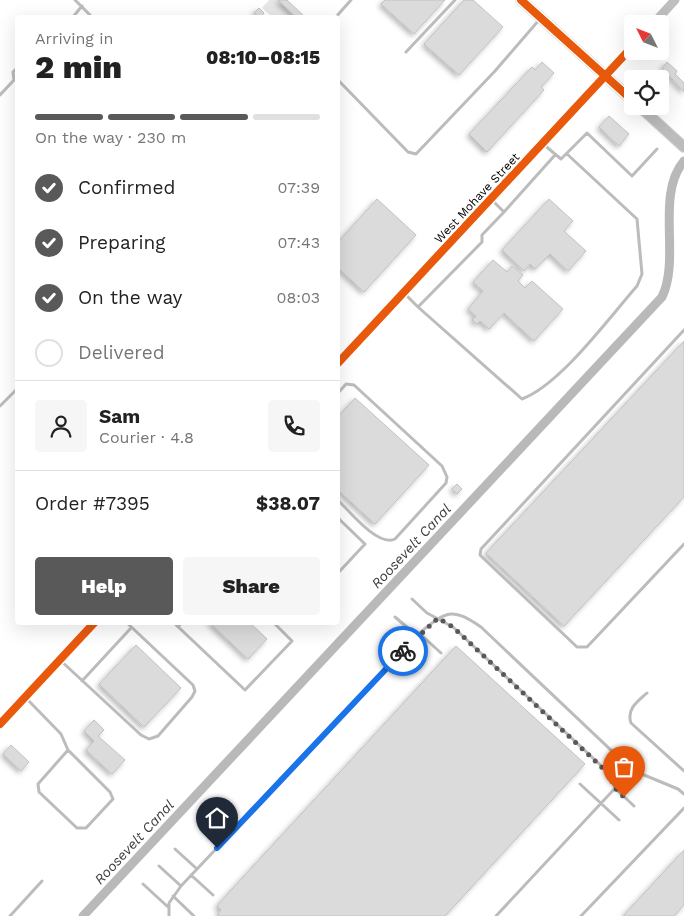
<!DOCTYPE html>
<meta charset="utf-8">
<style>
:root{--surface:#fff;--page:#f6f6f6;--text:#222;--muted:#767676;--line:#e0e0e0;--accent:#595959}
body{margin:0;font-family:"Work Sans",sans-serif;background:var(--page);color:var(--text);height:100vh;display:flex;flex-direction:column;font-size:19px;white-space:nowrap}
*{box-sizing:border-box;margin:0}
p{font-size:16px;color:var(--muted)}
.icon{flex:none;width:28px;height:28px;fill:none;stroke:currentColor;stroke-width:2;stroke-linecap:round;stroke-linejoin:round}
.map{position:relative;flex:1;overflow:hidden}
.details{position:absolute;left:15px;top:15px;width:325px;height:610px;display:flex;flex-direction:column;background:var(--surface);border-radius:5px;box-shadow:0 5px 20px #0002}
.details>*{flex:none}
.needle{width:32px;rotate:312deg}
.buttons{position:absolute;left:624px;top:15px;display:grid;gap:10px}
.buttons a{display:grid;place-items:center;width:45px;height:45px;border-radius:5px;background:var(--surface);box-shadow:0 5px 20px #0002;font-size:25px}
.pin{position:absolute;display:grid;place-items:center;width:42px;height:42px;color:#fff;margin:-51px -21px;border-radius:50% 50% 50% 0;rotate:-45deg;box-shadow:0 0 5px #0007}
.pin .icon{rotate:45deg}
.courier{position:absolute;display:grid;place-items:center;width:50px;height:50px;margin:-25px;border:4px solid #1a73e8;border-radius:50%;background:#fff;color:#222;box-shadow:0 1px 6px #0007}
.headline em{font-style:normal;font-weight:800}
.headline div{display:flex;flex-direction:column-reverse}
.headline{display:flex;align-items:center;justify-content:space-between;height:85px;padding:0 20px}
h1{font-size:32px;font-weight:800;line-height:38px}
.bar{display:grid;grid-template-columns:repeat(4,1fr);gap:8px 5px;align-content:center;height:60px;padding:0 20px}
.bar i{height:6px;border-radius:4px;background:var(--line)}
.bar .selected{background:var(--accent)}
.bar p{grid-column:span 4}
.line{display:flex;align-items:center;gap:12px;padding:0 20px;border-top:1px solid var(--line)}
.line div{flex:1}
.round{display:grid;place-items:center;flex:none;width:52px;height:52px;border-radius:5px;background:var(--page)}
ol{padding:0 20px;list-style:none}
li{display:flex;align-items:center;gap:15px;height:55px}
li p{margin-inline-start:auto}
li .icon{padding:5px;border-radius:50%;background:var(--accent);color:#fff;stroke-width:4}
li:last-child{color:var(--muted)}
li i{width:28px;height:28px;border:2px solid var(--line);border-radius:50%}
.action{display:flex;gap:10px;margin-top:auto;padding:10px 20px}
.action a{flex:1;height:58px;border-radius:5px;background:var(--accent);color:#fff;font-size:20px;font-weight:800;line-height:58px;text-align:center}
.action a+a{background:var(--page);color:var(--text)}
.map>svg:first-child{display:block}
</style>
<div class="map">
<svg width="684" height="916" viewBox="0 0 684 916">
<defs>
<filter id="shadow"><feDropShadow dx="-2.5" dy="2.5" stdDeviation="2.5" flood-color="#0004"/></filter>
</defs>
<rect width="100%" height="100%" fill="#fff"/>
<path fill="#e7e7e7" d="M269 0H278L295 15 293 17H272L262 8Z"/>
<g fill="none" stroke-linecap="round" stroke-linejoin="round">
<path stroke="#b9b9b9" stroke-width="9" d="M83 916 662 297C681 258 655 195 684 161"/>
</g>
<path fill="#dbdbdb" stroke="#c2c2c2" filter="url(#shadow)" d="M278 0H287L306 18H297Z
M385 0H445L414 34 381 4Z
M464 0H473L503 27 459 75 424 44Z
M259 8 264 13 260 18 254 13Z
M542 62 554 73 541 87 544 90 487 152 469 134 532 67 535 70Z
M667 62 677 71 675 74 684 83V92L662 68Z
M609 116 629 134 619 146 599 127Z
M377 199 416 235 364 292 338 268V242Z
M549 199 573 221 564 231 586 251 568 271 550 254 535 269 530 264 524 271 502 250Z
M493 260 507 272 512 266 523 275 518 281 525 288 532 281 563 309 534 341 504 313 489 329 480 321 477 324 472 320 476 316 468 309 483 291 473 282Z
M684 341V497L564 626 486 553Z
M355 398 429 465 375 524 338 490V417Z
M457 484 462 489 457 494 452 489Z
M209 622H249L267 639 248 659Z
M136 645 181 688 144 727 99 684Z
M456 646 585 764 445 916H220L218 914 221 910 217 906 221 901Z
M94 720 104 730 98 736 125 760 112 774 86 750 94 741 84 731Z
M11 745 29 762 21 771 3 754Z
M684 850V905L674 916H623Z"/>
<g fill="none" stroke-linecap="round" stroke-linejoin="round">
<defs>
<path id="primary" d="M521 0 632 100
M639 106 684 147"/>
</defs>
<use href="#primary" stroke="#dbdbdb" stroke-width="12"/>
<path stroke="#bcbcbc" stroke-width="3" d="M75 0 93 18
M72 18 82 6
M335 18 351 0
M406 52 455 0
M18 67 13 72 14 80H18
M339 81 408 152 416 154 495 71 539 20
M0 95 14 80
M543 144 561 159 587 133 632 176 657 149
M504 212 555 155
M404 293 418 307 482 242V235L504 212 491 199
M418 307 522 399C560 385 609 318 637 286L642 274 637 219 567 154
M684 330 481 549 480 555 577 647H587L684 544
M338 393 346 384 354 385 442 466 447 477 446 483 395 539C378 547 350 512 338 500
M0 406 18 388
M338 518 365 544 338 573
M412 599 427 613 453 627 609 773 615 788 634 806
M395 617 408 628 420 634 441 653
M173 622 245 690 292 641 273 622
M178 627 182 622
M60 660 141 735 149 739 158 736 192 697 195 691 193 685 126 622
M82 681 131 628
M647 693C638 701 626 709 631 723L684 771
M26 698 61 734 68 750 110 792 113 799 86 828H77L39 792 38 784 68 750
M580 784 619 820
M175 849 197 869
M159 866 181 886
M191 875 213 895
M143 884 168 907
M173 896 194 916
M10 916 42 881
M169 916V903L181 886 422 631C448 610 453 608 481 627L632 770 678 789 684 794
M496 916 632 770
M581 916 684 808"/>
<path stroke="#bcbcbc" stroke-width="6" d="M338 363 606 76
M0 724 95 622"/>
<path stroke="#bfbfbf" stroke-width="9" d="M653 24 675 0
M606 76 632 47"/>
<use href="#primary" stroke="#bcbcbc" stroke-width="10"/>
<defs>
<path id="cycleway" d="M521 0 632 100
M338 363 632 47
M0 724 95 622"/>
</defs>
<use href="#cycleway" stroke="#fff" stroke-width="11"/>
<use href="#cycleway" stroke="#e8590c" stroke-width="8"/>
</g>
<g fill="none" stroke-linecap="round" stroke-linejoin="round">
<path stroke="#595959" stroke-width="5" stroke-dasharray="0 9" d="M403 651 438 618 453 627 609 774 615 788 624 797"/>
<path stroke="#1a73e8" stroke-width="6" d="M217 848 403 651"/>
</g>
<g text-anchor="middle" stroke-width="5" stroke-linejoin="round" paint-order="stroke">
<g font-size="12" fill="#000" stroke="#fff">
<text transform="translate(477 198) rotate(-47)" y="4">West Mohave Street</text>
</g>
<g font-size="14" font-style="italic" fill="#3c3c3c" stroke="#fff">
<text transform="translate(411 546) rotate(-47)" y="5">Roosevelt Canal</text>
<text transform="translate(134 842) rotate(-47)" y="5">Roosevelt Canal</text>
</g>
</g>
</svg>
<div class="buttons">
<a><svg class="needle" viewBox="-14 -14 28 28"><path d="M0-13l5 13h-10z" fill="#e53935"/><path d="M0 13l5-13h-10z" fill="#767676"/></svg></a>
<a><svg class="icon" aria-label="locate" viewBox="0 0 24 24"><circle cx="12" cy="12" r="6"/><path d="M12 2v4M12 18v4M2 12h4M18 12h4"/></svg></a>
</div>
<div class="pin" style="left:624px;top:797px;background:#ea580c"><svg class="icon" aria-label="bag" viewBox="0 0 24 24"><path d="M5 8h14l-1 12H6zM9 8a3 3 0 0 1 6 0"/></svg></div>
<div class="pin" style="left:217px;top:848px;background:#1f2937"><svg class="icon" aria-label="home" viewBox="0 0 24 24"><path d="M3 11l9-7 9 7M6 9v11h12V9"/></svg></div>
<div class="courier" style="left:403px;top:651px"><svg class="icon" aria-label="bike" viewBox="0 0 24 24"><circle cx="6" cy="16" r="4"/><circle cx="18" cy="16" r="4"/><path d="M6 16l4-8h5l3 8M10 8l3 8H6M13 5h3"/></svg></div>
<section class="details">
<div class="headline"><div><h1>2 min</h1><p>Arriving in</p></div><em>08:10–08:15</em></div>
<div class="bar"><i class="selected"></i><i class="selected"></i><i class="selected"></i><i></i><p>On the way · 230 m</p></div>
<ol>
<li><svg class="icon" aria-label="check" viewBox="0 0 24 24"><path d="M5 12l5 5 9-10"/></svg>Confirmed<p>07:39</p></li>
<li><svg class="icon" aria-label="check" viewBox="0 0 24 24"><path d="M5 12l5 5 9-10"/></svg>Preparing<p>07:43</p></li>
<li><svg class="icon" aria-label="check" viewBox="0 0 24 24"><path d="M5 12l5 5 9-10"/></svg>On the way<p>08:03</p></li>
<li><i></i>Delivered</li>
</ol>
<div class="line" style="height:90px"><a class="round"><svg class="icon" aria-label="person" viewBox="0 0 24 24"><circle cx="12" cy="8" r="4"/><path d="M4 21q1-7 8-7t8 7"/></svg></a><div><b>Sam</b><p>Courier · 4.8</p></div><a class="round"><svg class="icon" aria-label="phone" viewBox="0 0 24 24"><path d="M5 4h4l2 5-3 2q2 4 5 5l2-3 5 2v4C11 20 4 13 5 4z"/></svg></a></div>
<div class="line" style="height:65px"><div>Order #7395</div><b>$38.07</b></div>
<div class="action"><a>Help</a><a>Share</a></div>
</section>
</div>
